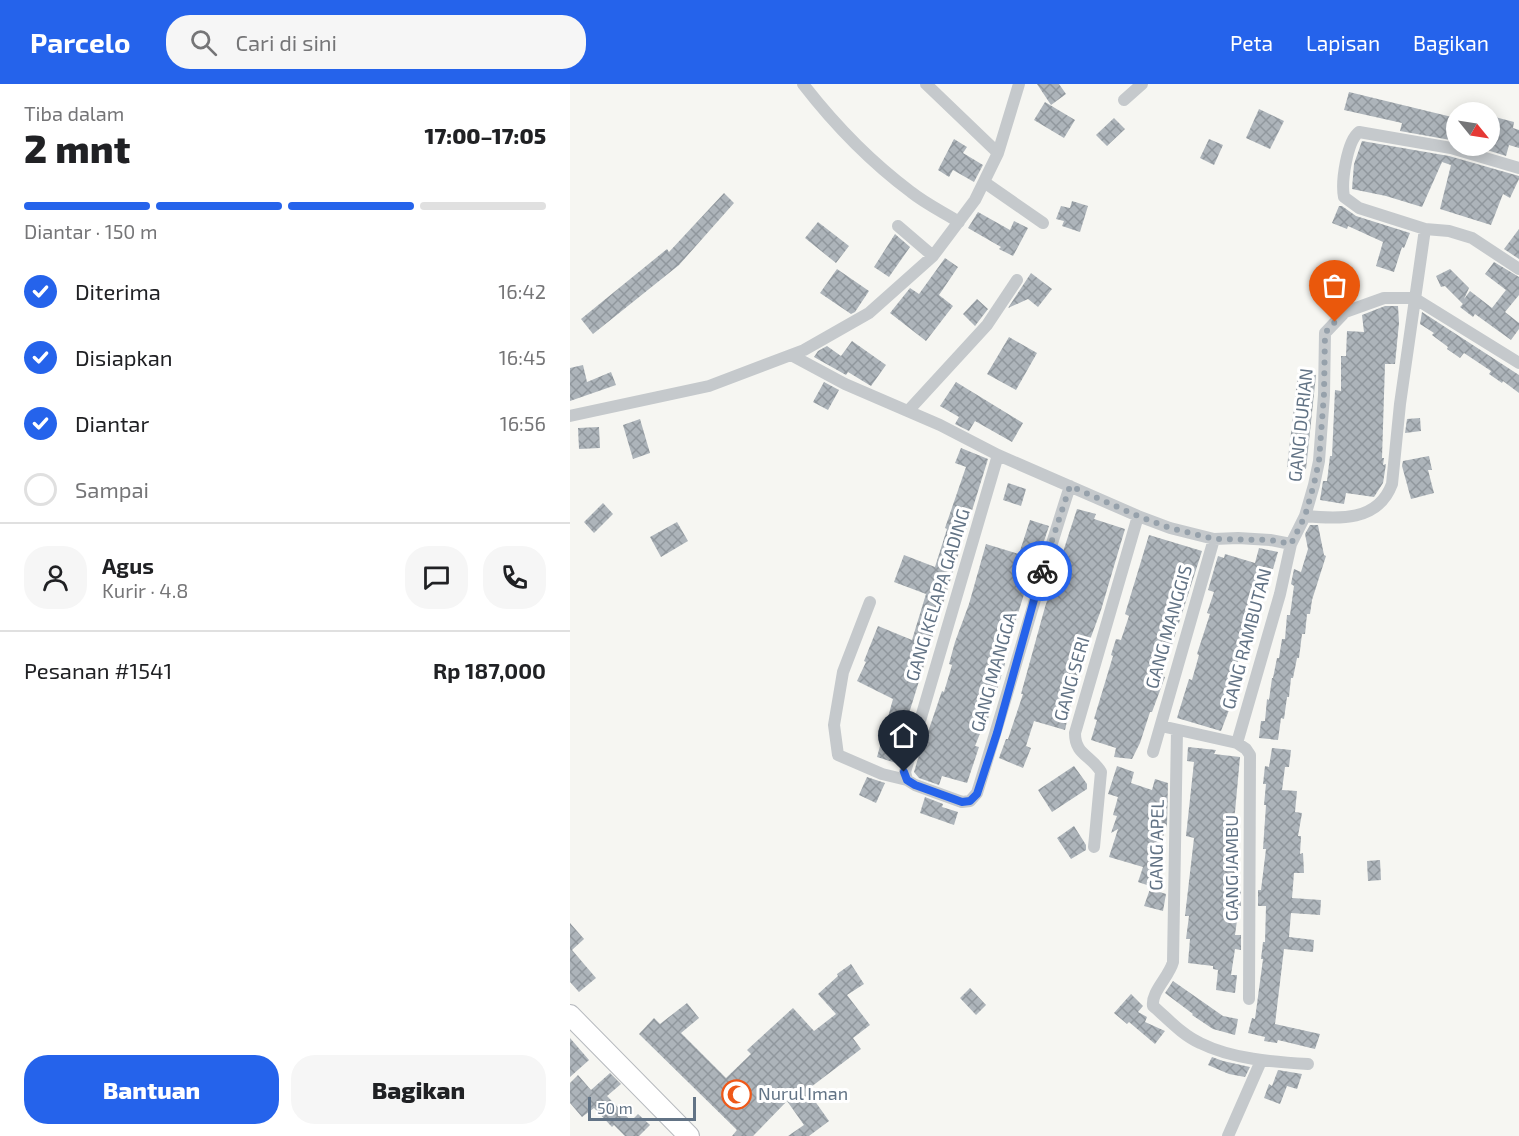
<!DOCTYPE html>
<html lang="id">
<meta charset="utf-8">
<style>
:root{--surface:#fff;--page:#f6f6f6;--text:#202124;--muted:#757577;--line:#e0e0e0;--accent:#2563eb}
body{margin:0;font-family:"Exo 2",sans-serif;background:var(--page);color:var(--text);height:100vh;display:flex;flex-direction:column;font-size:22px;white-space:nowrap}
*{box-sizing:border-box;margin:0}
p{font-size:20px;color:var(--muted)}
.icon{flex:none;width:33px;height:33px;fill:none;stroke:currentColor;stroke-width:2;stroke-linecap:round;stroke-linejoin:round}
.map{position:relative;flex:1;overflow:hidden}
.panel{display:flex;flex-direction:column;background:var(--surface);width:570px}
.panel>*{flex:none}
.needle{width:39px;rotate:120deg}
.fabs{position:absolute;left:876px;top:18px;display:grid;gap:12px}
.fabs a{display:grid;place-items:center;width:54px;height:54px;border-radius:50%;background:var(--surface);box-shadow:0 3px 15px #0003;font-size:30px}
.scale{position:absolute;left:18px;bottom:15px;width:108px;box-sizing:border-box;padding-left:6px;border:3px solid #627385;border-top:0;font-size:16px;line-height:21px;white-space:nowrap;color:#627385;-webkit-text-stroke:4px #fff;paint-order:stroke}
.pin{position:absolute;display:grid;place-items:center;width:51px;height:51px;color:#fff;margin:-62px -26px;border-radius:50% 50% 50% 0;rotate:-45deg;box-shadow:0 0 6px #0007}
.pin .icon{rotate:45deg}
.courier{position:absolute;display:grid;place-items:center;width:60px;height:60px;margin:-30px;border:4px solid #2563eb;border-radius:50%;background:#fff;color:#222;box-shadow:0 2px 8px #0007}
.overview em{font-style:normal;font-weight:800}
.overview div{display:flex;flex-direction:column-reverse}
.overview{display:flex;align-items:center;justify-content:space-between;height:102px;padding:0 24px}
h1{font-size:39px;font-weight:800;line-height:45px}
.bar{display:grid;grid-template-columns:repeat(4,1fr);gap:9px 6px;align-content:center;height:72px;padding:0 24px}
.bar i{height:8px;border-radius:4px;background:var(--line)}
.bar .current{background:var(--accent)}
.bar p{grid-column:span 4}
.line{display:flex;align-items:center;gap:15px;padding:0 24px;border-top:2px solid var(--line)}
.line div{flex:1}
.round{display:grid;place-items:center;flex:none;width:63px;height:63px;border-radius:24px;background:var(--page)}
ol{padding:0 24px;list-style:none}
li{display:flex;align-items:center;gap:18px;height:66px}
li p{margin-inline-start:auto}
li .icon{padding:6px;border-radius:50%;background:var(--accent);color:#fff;stroke-width:4}
li:last-child{color:var(--muted)}
li i{width:33px;height:33px;border:3px solid var(--line);border-radius:50%}
.button{display:flex;gap:12px;margin-top:auto;padding:12px 24px}
.button a{flex:1;height:69px;border-radius:24px;background:var(--accent);color:#fff;font-size:24px;font-weight:800;line-height:69px;text-align:center}
.button a+a{background:var(--page);color:var(--text)}
header{display:flex;align-items:center;gap:36px;box-sizing:border-box;height:84px;padding:0 30px;background:var(--accent);color:#fff}
header strong{font-size:28px}
nav{display:flex;gap:33px;margin-inline-start:auto;font-size:21px}
.search{width:420px;height:54px;background:var(--page);display:flex;align-items:center;gap:15px;box-sizing:border-box;padding:0 21px;border-radius:24px;color:var(--muted);font-size:22px}
main{display:flex;flex:1;min-height:0}
.map>svg:first-child{display:block}
</style>
<header>
<strong>Parcelo</strong>
<div class="search"><svg class="icon" aria-label="search" viewBox="0 0 24 24"><circle cx="10" cy="10" r="6"/><path d="M15 15l6 6"/></svg>Cari di sini</div>
<nav><a>Peta</a><a>Lapisan</a><a>Bagikan</a></nav>
</header>
<main>
<section class="panel">
<div class="overview"><div><h1>2 mnt</h1><p>Tiba dalam</p></div><em>17:00–17:05</em></div>
<div class="bar"><i class="current"></i><i class="current"></i><i class="current"></i><i></i><p>Diantar · 150 m</p></div>
<ol>
<li><svg class="icon" aria-label="check" viewBox="0 0 24 24"><path d="M5 12l5 5 9-10"/></svg>Diterima<p>16:42</p></li>
<li><svg class="icon" aria-label="check" viewBox="0 0 24 24"><path d="M5 12l5 5 9-10"/></svg>Disiapkan<p>16:45</p></li>
<li><svg class="icon" aria-label="check" viewBox="0 0 24 24"><path d="M5 12l5 5 9-10"/></svg>Diantar<p>16:56</p></li>
<li><i></i>Sampai</li>
</ol>
<div class="line" style="height:108px"><a class="round"><svg class="icon" aria-label="person" viewBox="0 0 24 24"><circle cx="12" cy="8" r="4"/><path d="M4 21q1-7 8-7t8 7"/></svg></a><div><b>Agus</b><p>Kurir · 4.8</p></div><a class="round"><svg class="icon" aria-label="chat" viewBox="0 0 24 24"><path d="M4 5h16v11H9l-5 4z"/></svg></a><a class="round"><svg class="icon" aria-label="phone" viewBox="0 0 24 24"><path d="M5 4h4l2 5-3 2q2 4 5 5l2-3 5 2v4C11 20 4 13 5 4z"/></svg></a></div>
<div class="line" style="height:78px"><div>Pesanan #1541</div><b>Rp 187,000</b></div>
<div class="button"><a>Bantuan</a><a>Bagikan</a></div>
</section>
<div class="map">
<svg width="949" height="1052" viewBox="0 0 949 1052">
<defs>
<pattern id="building-cross-hatch" width="8" height="8" patternUnits="userSpaceOnUse" patternTransform="scale(1.5)"><rect width="8" height="8" fill="#adb4ba"/><path d="M0 0l8 8M0 8l8-8" fill="none" stroke="#90979d"/></pattern>
</defs>
<rect width="100%" height="100%" fill="#f6f6f2"/>
<path fill="url(#building-cross-hatch)" d="M467 0H489L496 10 481 21Z
M779 8 886 34V57L830 47 832 39 774 26Z
M475 18 505 36 494 54 464 36Z
M689 25 714 37 700 65 676 54Z
M925 33 944 38 943 44 949 46V64L939 61 936 72 917 66 920 62V40L923 41Z
M544 34 555 45 537 62 526 51Z
M384 55 397 63 393 69 413 81 404 98 383 86 379 93 368 86Z
M639 55 653 61 644 81 630 74Z
M792 57 879 72 949 92V95L940 114 933 110 921 141 870 125 881 81 872 78 852 123 816 112 782 105 784 80Z
M154 109 164 119 109 181 23 250 11 235 97 165 99 168Z
M502 117 518 122 510 148 492 142 494 137 486 135 491 122 500 124Z
M769 122H772L786 132 840 149 834 164 832 163 824 188 806 182 813 158 778 142 777 145 762 139Z
M408 128 440 146 444 137 458 144 443 172 429 165 431 163 398 144Z
M248 138 279 162 266 179 235 154Z
M949 145V175L934 165Z
M325 150 340 163 319 193 304 183Z
M375 174 388 183 369 211 383 222 356 257 320 229 340 204 349 210Z
M924 178 949 193V211L935 228 949 239V245L941 256 905 230 903 233 890 223 893 220 875 202 871 203 866 192 880 185 899 204 894 215 900 207 922 224 936 206 915 190Z
M267 185 299 207 285 228 281 230 250 209Z
M461 189 482 205 468 223 458 215 438 224Z
M407 215 418 225 405 242 393 230Z
M815 222H828L829 239 825 280H815L812 374H814L813 381 816 380 813 399 804 413 776 409 774 420 750 416 753 397H757L760 372H762L765 306 771 307V272H776L777 247 794 248 792 231Z
M852 228 949 291V309L933 297 932 299 919 290 921 287 894 269 890 274 877 265 878 263 862 251 864 249 850 240Z
M439 253 467 269 446 306 417 290Z
M282 257 316 281 301 302 278 288 276 291 244 273 248 267 257 262 271 272Z
M13 281 17 298 41 288 46 301 0 317V284Z
M728 289 746 291 736 385 717 383Z
M254 298 269 306 258 326 243 318Z
M386 298 453 339 442 358 405 337 399 347 385 340 389 333 370 322Z
M850 334 851 347 835 349 837 335Z
M70 335 80 369 63 375 53 341Z
M29 343 30 364 9 365 8 344Z
M391 364 418 375 336 639 340 641 329 680 307 673 323 615 287 597 296 578 294 577 308 542 342 556 356 510 324 498 334 471 365 483 377 445 375 444 396 383 385 379Z
M859 372 862 386H858L864 409 841 415 832 382 833 377Z
M438 399 456 405 451 422 433 416Z
M33 419 43 430 24 449 14 438Z
M507 425 526 430 524 435 555 445 531 526 508 588 495 646 464 637 456 662 461 664 453 684 429 674 436 655H438L453 610H451L475 523Z
M460 436 479 442 467 478 461 476 453 500 457 501 434 573 435 580 417 638 415 637 405 662 409 663 397 699 372 692 369 701 349 694 344 688 356 647 358 648 372 607 374 608 382 581 379 580 385 558 399 520 416 460 449 470Z
M107 438 118 457 91 473 80 453Z
M740 441H748L754 471 756 472 742 516 740 530H737L735 550H732L729 574H727L723 594H721L719 613H717L714 635 711 634 708 656 689 654 691 637H695L697 615 699 616 702 594H703L707 574H709L712 555H715L717 531H720L724 502 721 500 724 485 731 488 738 465 735 450Z
M579 451 632 467 592 592 595 593 582 628H580L570 659 562 675 544 673 546 664 521 656 527 636 524 635 543 572 541 571 546 555 551 556 559 532 555 530Z
M689 464 708 468 703 485 694 483 686 509 674 549 677 550 664 589H666L659 611 664 613 651 647 607 634 619 595 622 596 629 571 627 570 640 530 637 529 644 508 638 506 648 472 654 474 655 470 685 479Z
M618 663 646 666 644 670 670 673 664 739H668L664 806H671V822H669L665 851H671V866L665 865 661 891H667L665 909 646 906 648 886 643 885V882L618 879 620 855H616L619 832H615L624 754 616 752 624 678 617 677Z
M702 664 721 666 719 683H715L712 706 727 707 725 728 732 729 728 752H731L730 770 733 769 734 789H724L722 814 751 816 750 831 721 829 719 853 744 856 743 868 714 865 705 940 750 950 745 965 708 956 707 959 694 957 695 953 678 949 682 934 685 935 693 875H691L693 858H695L696 822H688V806H691L696 765H693L696 721H694L696 700H693L695 682 699 683Z
M504 682 517 700V705L482 728 468 706Z
M547 682 564 688 561 699 582 706 585 695 598 699 597 740 590 764 595 765 588 786 592 787 586 804 568 798 573 783 539 773 548 745 541 749 547 732 543 731 548 713 538 710Z
M297 693 315 699 306 719 289 711Z
M355 713 373 720 372 723 388 728 384 741 350 729Z
M504 742 516 761V766L501 775 487 754Z
M810 776 811 796 798 797 797 777Z
M580 805 596 810 593 827 574 822Z
M0 839 14 855 2 866 26 894 9 908 0 898Z
M281 880 294 900 277 911 300 941 283 954 291 965 237 1006 259 1037 239 1052H218L234 1041 217 1017 183 1052H162L167 1046 69 950 84 934 90 940 117 919 129 934 111 949 156 994 181 970 177 966 223 924 244 947 266 930 248 910 268 892 267 890Z
M603 897 653 932 668 935 665 951 643 945 622 931 623 930 595 909Z
M400 904 416 921 406 931 390 914Z
M561 910 573 922 568 928 577 933 575 938 595 947 585 960 559 938 557 940 544 929Z
M0 954 19 976 0 993Z
M642 973 653 977 680 983 675 993 659 990 638 981Z
M708 986 732 990 727 1005 717 1002 710 1020 694 1014 699 1000 702 1002Z
M40 989 51 1000 37 1012 61 1037 68 1030 80 1041 69 1052H55L44 1041 42 1043 24 1024 12 1033 0 1019V999L8 991 21 1006Z"/>
<g fill="none" stroke-linecap="round" stroke-linejoin="round">
<defs>
<path id="trunk" d="M0 931 119 1052"/>
</defs>
<use href="#trunk" stroke="#b7babe" stroke-width="22"/>
<path stroke="#c5c9cc" stroke-width="12" d="M233 0C264 40 301 78 341 108 356 120 373 128 389 138
M356 0 428 69
M554 16 572 0
M949 84 881 64 789 48C777 57 771 98 774 113L789 124 855 145 879 147 902 154 949 185
M414 98 473 139
M328 142 363 172
M844 214 949 279
M221 271 275 300 370 341 428 371 568 432 600 444 644 455 668 454 700 456 721 460
M338 327 417 241 447 196
M0 332 139 302 234 266 299 229 363 172 405 116 428 69 449 0
M428 371 335 688 337 696 345 701 392 718 400 717 407 709C439 607 467 504 500 402
M735 432C769 435 808 438 822 400L830 320 855 145
M300 518 273 588 264 641 268 671 312 690 337 696
M591 642 667 659 676 665 680 671 679 915
M607 646 603 878C599 893 581 908 583 922 597 934 612 951 630 959 662 975 703 978 738 980
M667 659 710 510 721 460 735 432 744 401 749 377 754 311 755 249 775 228 814 214H844
M583 668 644 455
M524 763 531 688C521 671 505 671 505 649L568 432
M658 1052 691 977"/>
<use href="#trunk" stroke="#fff" stroke-width="20"/>
</g>
<g fill="none" stroke-linecap="round" stroke-linejoin="round">
<path stroke="#96a1ab" stroke-width="6" stroke-dasharray="0 10.8" d="M472 487 500 402 568 432 600 444 644 455 700 456 721 460 735 432 744 400 749 377 754 310 755 249 765 238"/>
<path stroke="#2563eb" stroke-width="8" d="M334 688 337 696 345 701 392 718 400 717 407 710 427 649 472 487"/>
</g>
<defs>
<symbol id="mosque-ring" viewBox="-11 -11 22 22"><circle r="9.5" fill="#fff" stroke="#ef5818" stroke-width="1.5"/><path d="M3.5-4.9A6 6 0 1 0 3.5 4.9A5 5 0 1 1 3.5-4.9Z" fill="#ef5818"/></symbol>
</defs>
<g fill-rule="evenodd">
<use href="#mosque-ring" x="150" y="994" width="33" height="33"/>
</g>
<g text-anchor="middle" stroke-width="6" stroke-linejoin="round" paint-order="stroke">
<g font-size="18" fill="#627385" stroke="#fff">
<text transform="translate(731 341) rotate(-84)" y="6">GANG DURIAN</text>
<text transform="translate(368 511) rotate(-73)" y="6">GANG KELAPA GADING</text>
<text transform="translate(599 543) rotate(-74)" y="6">GANG MANGGIS</text>
<text transform="translate(677 555) rotate(-75)" y="6">GANG RAMBUTAN</text>
<text transform="translate(424 588) rotate(-74)" y="6">GANG MANGGA</text>
<text transform="translate(502 595) rotate(-74)" y="6">GANG SERI</text>
<text transform="translate(587 761) rotate(-89)" y="6">GANG APEL</text>
<text transform="translate(662 784) rotate(-90)" y="6">GANG JAMBU</text>
</g>
<g font-size="18" fill="#627385" stroke="#fff" text-anchor="start">
<text x="188" y="1016">Nurul Iman</text>
</g>
</g>
</svg>
<div class="fabs">
<a><svg class="needle" viewBox="-14 -14 28 28"><path d="M0-13l5 13h-10z" fill="#e53935"/><path d="M0 13l5-13h-10z" fill="#757577"/></svg></a>
</div>
<div class="scale">50 m</div>
<div class="pin" style="left:765px;top:238px;background:#ea580c"><svg class="icon" aria-label="bag" viewBox="0 0 24 24"><path d="M5 8h14l-1 12H6zM9 8a3 3 0 0 1 6 0"/></svg></div>
<div class="pin" style="left:334px;top:688px;background:#1f2937"><svg class="icon" aria-label="home" viewBox="0 0 24 24"><path d="M3 11l9-7 9 7M6 9v11h12V9"/></svg></div>
<div class="courier" style="left:472px;top:487px"><svg class="icon" aria-label="bike" viewBox="0 0 24 24"><circle cx="6" cy="16" r="4"/><circle cx="18" cy="16" r="4"/><path d="M6 16l4-8h5l3 8M10 8l3 8H6M13 5h3"/></svg></div>
</div>
</main>
